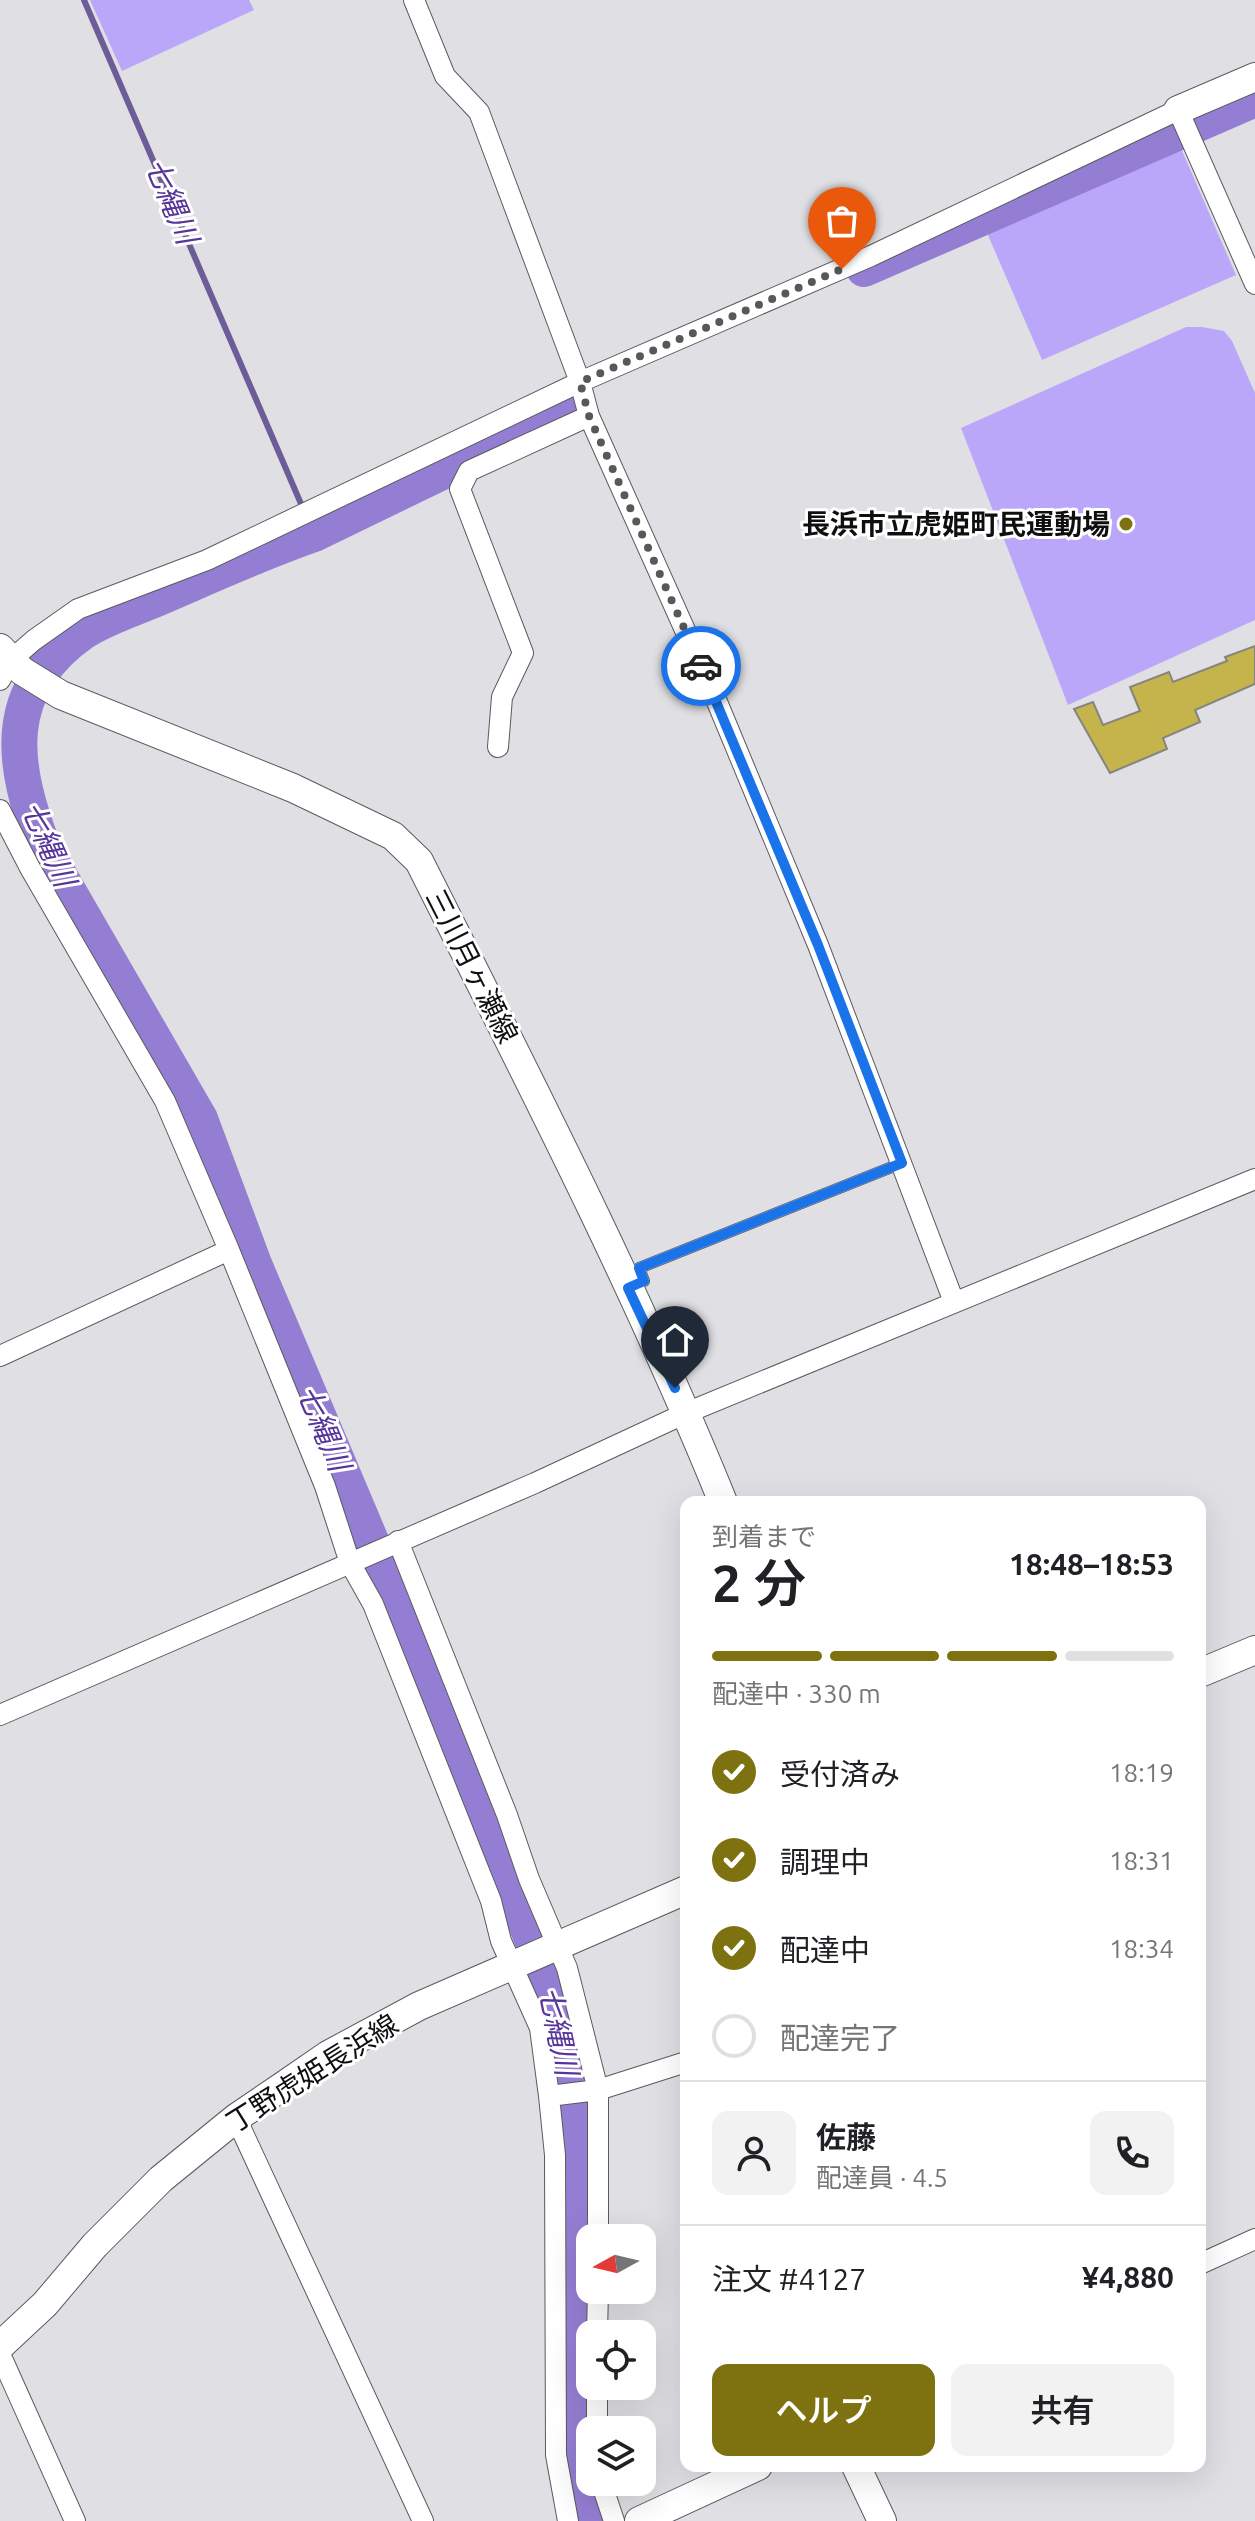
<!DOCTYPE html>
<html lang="ja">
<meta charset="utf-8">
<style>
:root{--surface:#fff;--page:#f2f2f2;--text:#202124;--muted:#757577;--line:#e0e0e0;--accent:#7e7110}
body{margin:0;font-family:Ubuntu,"Noto Sans JP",sans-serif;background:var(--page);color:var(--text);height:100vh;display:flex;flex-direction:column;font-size:30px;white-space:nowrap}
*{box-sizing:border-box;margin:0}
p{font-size:26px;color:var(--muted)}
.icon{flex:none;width:44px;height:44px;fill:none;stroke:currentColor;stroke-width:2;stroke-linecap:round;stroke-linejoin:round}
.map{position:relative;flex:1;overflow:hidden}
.side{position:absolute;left:680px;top:1496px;width:526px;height:976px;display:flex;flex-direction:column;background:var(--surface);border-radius:16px;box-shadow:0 8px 32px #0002}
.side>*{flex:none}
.needle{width:52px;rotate:262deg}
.buttons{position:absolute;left:576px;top:2224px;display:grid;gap:16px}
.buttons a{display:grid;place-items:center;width:80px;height:80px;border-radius:16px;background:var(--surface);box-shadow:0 8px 32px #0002;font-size:40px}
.pin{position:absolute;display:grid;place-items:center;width:68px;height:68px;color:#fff;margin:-82px -34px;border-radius:50% 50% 50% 0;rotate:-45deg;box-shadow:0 0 8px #0007}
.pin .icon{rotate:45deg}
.courier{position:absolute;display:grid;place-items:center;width:80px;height:80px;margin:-40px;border:6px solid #1a73e8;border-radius:50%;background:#fff;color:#222;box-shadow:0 2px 10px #0007}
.summary em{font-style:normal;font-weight:600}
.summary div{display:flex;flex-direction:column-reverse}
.summary{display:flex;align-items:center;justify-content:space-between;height:136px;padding:0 32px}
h1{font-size:52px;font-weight:600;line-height:60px}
.bar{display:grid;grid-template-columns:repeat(4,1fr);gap:12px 8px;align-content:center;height:96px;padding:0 32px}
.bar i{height:10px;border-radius:6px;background:var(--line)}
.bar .on{background:var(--accent)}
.bar p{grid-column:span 4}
.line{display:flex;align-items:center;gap:20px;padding:0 32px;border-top:2px solid var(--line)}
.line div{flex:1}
.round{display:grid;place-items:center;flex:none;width:84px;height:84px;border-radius:16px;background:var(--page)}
ol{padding:0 32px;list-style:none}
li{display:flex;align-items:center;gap:24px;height:88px}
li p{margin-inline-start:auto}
li .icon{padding:8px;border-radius:50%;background:var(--accent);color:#fff;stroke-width:4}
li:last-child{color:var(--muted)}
li i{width:44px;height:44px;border:4px solid var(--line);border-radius:50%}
.cta{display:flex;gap:16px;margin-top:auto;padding:16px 32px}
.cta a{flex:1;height:92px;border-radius:16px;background:var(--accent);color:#fff;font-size:32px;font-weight:600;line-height:92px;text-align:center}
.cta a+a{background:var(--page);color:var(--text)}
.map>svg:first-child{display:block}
</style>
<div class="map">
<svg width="1255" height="2521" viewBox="0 0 1255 2521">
<rect width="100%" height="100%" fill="#e0dfe3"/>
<path fill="#bba7fa" d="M90 0H249L254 10 122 71Z
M1173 144 1175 148 1180 146 1236 275 1042 360 984 226Z
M1186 327H1202L1224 331 1232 341 1255 393V620L1068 705 961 428Z"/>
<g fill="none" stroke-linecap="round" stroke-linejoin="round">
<path stroke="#6c5d98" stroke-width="6" d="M84 0 314 534"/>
<path stroke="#947ed3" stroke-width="36" d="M864 269 1255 99
M572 409 314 534C262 552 212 575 161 597 136 608 106 617 83 632 0 690 11 764 44 849L200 1119 254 1264 431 1683 556 2000 567 2051 579 2144V2419L581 2479 592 2521"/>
</g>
<path fill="#c4b44b" stroke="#858480" stroke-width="2" d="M1255 646V684L1195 710 1200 722 1163 738 1167 749 1110 773 1074 709 1093 702 1103 725 1140 711 1130 687 1169 672 1173 682 1227 661 1225 657Z"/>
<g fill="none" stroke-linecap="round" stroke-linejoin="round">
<defs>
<path id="lane" d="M629 1287 644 1281 639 1268 902 1163"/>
<path id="street" d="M0 680 11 660 34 640 78 609 207 560 580 382 479 112 445 76 414 0
M498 747 502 697 523 653 460 489 469 471 589 416
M0 810 30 868 165 1101 229 1250
M954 1302 818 945 715 697 589 416 580 382 871 256 1178 110 1255 284
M0 1356 229 1250 325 1486 350 1563 373 1604 491 1901 501 1941 540 2028 549 2096 555 2155 556 2455 568 2521
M398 1541 507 1815 529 1879 567 1968 598 2090V2238
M0 1715 535 1483 686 1413 1255 1179
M549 2096 598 2090 686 2062
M236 2118 423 2521
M1200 2264 1255 2239
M597 2334 598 2290
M0 2354 75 2521
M597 2386V2430
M601 2482 614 2521"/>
<path id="secondary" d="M1178 110 1255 77
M0 648 22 671 61 695 293 788 393 836 419 861C525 1072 634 1283 723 1502
M1200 1673 1255 1650
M0 2346 45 2304 95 2245 161 2179 236 2118 283 2086 328 2055 419 2006 686 1890
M856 2466 882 2521
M639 2521 758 2466"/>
</defs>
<use href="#lane" stroke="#5b5a5e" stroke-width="12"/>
<use href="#street" stroke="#5b5a5e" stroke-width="22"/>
<use href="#secondary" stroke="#5b5a5e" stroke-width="30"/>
<use href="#lane" stroke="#fff" stroke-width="10"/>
<use href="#street" stroke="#fff" stroke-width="20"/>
<use href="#secondary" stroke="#fff" stroke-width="28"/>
</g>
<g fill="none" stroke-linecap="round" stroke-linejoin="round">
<path stroke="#58585a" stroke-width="8" stroke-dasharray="0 14.4" d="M701 666 589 416 580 382 842 269"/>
<path stroke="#1a73e8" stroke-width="10" d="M675 1388 628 1288 644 1281 639 1268 902 1163 818 945 701 666"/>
</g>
<circle fill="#7e7110" stroke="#fff" stroke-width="3" cx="1126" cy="524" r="8"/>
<g text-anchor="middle" stroke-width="6" stroke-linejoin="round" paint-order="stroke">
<g font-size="28" font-weight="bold" fill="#0f0f10" stroke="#fff" text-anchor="end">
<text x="1110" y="534">長浜市立虎姫町民運動場</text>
</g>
<g font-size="28" fill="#0f0f10" stroke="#fff">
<text transform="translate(472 966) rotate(63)" y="10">三川月ヶ瀬線</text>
<text transform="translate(312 2073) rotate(-32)" y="10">丁野虎姫長浜線</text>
</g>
<g font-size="30" font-style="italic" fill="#58359a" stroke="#fff">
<text transform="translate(171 201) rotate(67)" y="10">七縄川</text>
<text transform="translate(48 844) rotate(66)" y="10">七縄川</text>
<text transform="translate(323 1428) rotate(67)" y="10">七縄川</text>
<text transform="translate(558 2031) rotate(78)" y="10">七縄川</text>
</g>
</g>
</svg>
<div class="buttons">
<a><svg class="needle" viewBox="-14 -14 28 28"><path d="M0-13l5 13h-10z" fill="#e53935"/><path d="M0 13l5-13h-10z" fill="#757577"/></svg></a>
<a><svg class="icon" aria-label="locate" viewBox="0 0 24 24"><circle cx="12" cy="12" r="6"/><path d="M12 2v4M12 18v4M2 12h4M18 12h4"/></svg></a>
<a><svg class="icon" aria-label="layers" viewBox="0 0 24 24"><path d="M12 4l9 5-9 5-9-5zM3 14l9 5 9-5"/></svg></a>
</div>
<div class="pin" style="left:842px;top:269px;background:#ea580c"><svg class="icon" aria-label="bag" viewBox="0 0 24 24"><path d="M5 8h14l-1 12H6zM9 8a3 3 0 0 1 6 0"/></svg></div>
<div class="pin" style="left:675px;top:1388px;background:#1f2937"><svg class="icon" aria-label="home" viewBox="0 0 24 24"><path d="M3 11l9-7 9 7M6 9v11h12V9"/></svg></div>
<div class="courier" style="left:701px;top:666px"><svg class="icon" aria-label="car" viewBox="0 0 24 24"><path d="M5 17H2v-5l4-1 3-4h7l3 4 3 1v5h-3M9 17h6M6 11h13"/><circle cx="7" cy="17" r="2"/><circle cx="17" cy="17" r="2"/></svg></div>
<section class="side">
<div class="summary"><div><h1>2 分</h1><p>到着まで</p></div><em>18:48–18:53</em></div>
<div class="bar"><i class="on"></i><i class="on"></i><i class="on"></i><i></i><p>配達中 · 330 m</p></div>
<ol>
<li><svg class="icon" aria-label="check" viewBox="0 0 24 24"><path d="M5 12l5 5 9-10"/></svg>受付済み<p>18:19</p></li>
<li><svg class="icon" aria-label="check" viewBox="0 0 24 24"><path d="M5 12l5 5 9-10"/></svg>調理中<p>18:31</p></li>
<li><svg class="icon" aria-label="check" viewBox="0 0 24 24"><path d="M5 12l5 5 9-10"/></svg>配達中<p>18:34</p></li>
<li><i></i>配達完了</li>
</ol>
<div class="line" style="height:144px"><a class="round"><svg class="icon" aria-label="person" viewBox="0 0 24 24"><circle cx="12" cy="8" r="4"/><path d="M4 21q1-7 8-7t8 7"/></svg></a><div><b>佐藤</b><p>配達員 · 4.5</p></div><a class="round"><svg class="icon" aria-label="phone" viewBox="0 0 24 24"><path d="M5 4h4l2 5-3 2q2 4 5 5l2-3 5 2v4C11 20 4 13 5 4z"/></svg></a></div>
<div class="line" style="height:104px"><div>注文 #4127</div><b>¥4,880</b></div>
<div class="cta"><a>ヘルプ</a><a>共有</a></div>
</section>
</div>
